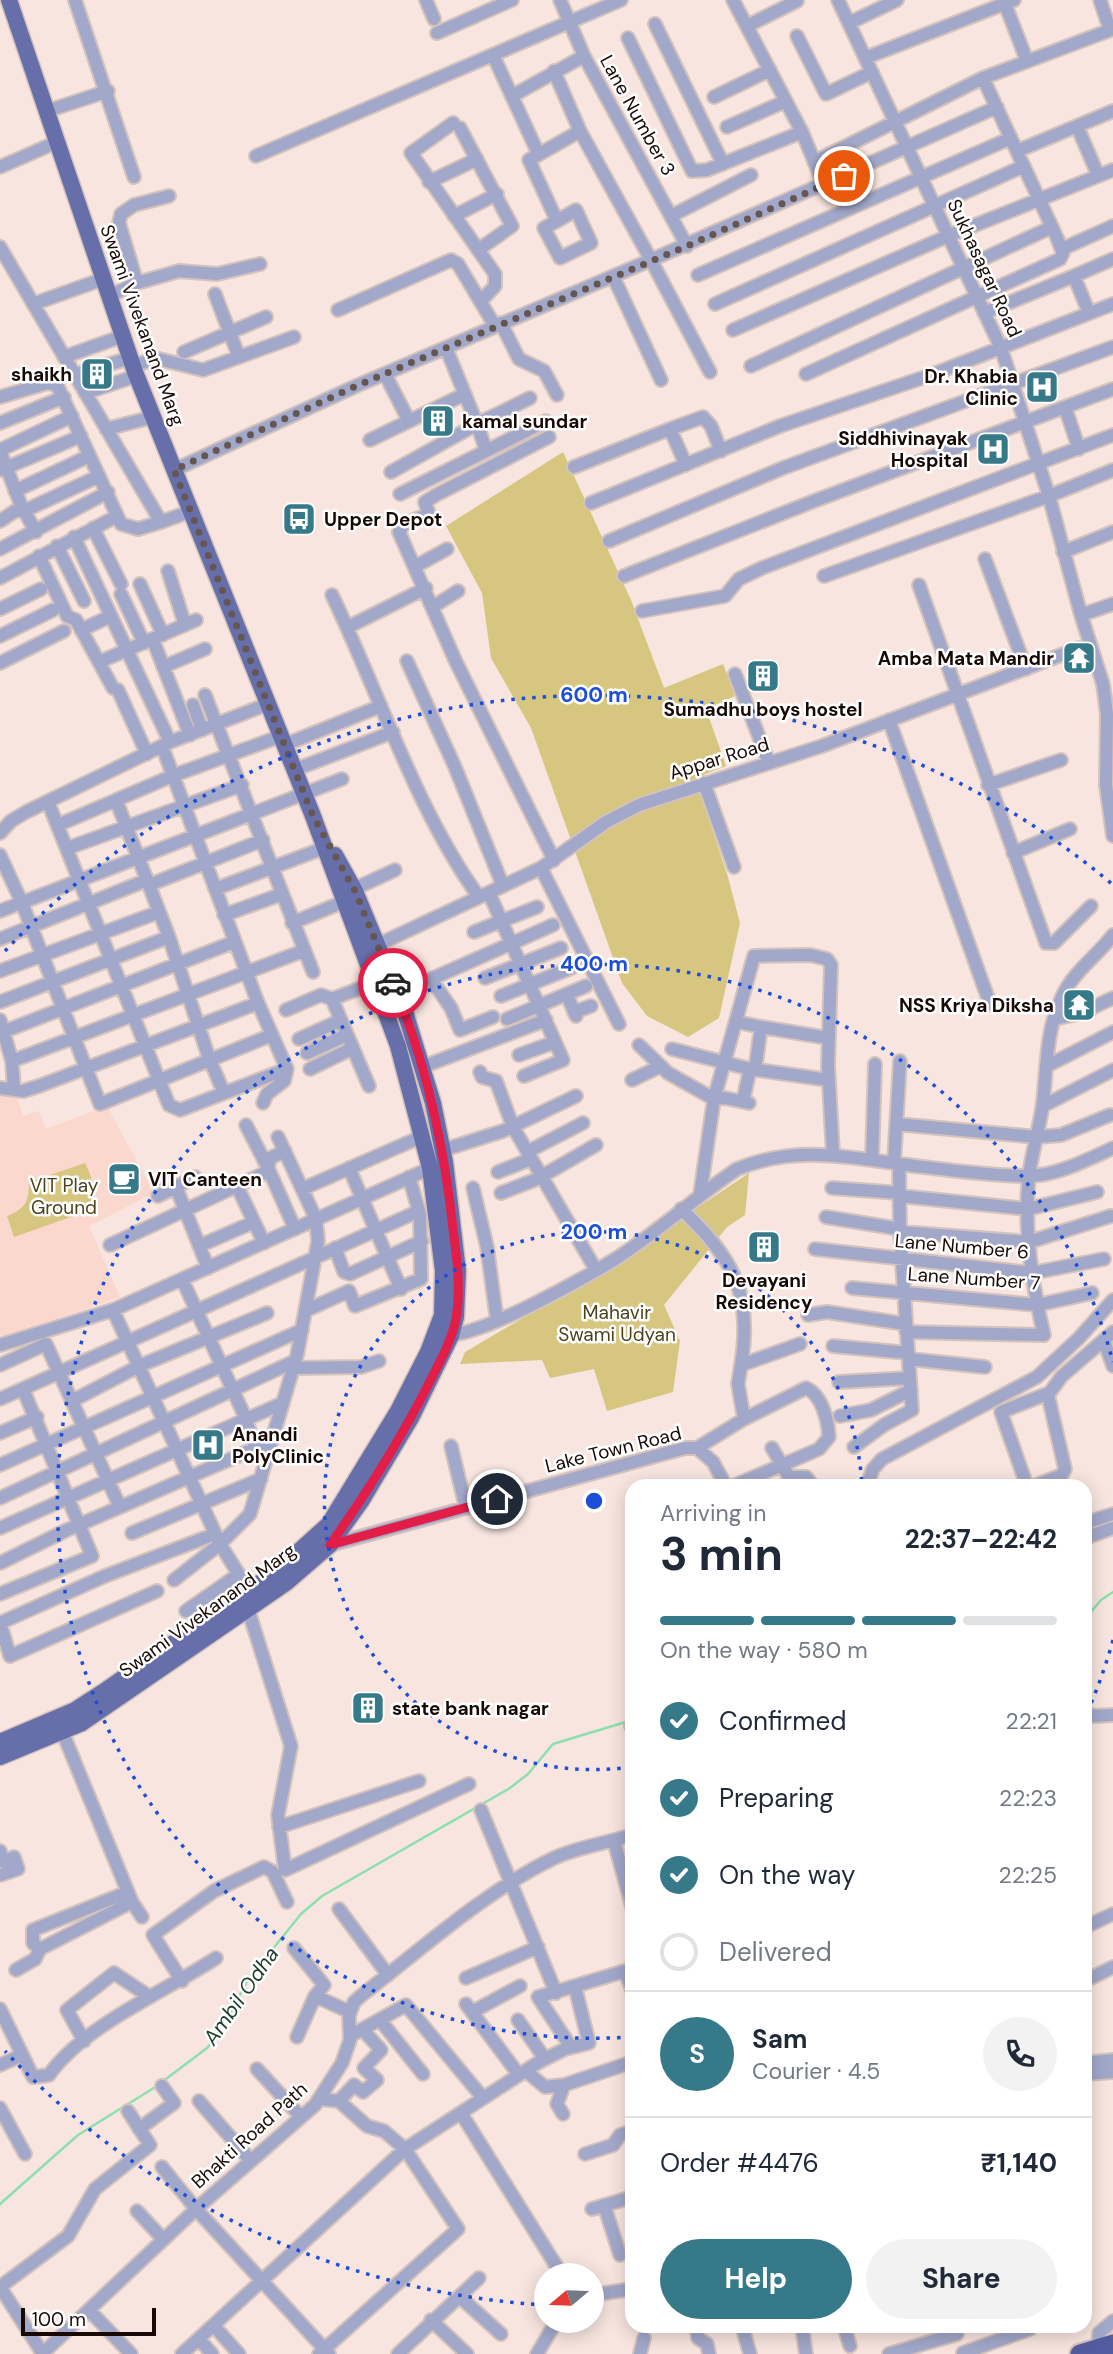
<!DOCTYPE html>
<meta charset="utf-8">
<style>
:root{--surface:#fff;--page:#f2f2f3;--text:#1f2937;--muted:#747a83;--line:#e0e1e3;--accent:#367989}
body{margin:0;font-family:"DM Sans",sans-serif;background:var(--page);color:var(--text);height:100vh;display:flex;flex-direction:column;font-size:26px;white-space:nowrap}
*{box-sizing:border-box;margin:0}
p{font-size:23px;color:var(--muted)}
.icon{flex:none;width:38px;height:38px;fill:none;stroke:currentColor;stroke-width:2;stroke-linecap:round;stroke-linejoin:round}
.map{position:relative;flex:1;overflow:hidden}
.panel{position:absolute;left:625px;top:1479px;width:467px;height:854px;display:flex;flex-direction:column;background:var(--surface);border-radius:21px;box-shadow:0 4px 18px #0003}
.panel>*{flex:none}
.needle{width:46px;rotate:251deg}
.controls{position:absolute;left:534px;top:2263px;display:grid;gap:14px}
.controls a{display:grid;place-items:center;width:70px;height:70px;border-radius:50%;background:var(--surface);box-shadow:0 4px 18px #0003;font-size:35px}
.scale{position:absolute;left:21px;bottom:18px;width:135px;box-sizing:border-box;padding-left:7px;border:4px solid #180905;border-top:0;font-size:19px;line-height:24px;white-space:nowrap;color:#180905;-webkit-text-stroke:5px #fff;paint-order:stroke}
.pin{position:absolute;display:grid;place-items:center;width:60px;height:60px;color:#fff;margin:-30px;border:4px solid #fff;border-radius:50%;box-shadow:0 2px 7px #0007}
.courier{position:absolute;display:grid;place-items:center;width:70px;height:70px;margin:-35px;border:5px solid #e11d48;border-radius:50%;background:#fff;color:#222;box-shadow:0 2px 9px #0007}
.head em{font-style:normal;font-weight:700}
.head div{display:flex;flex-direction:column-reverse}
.head{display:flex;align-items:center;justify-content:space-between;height:119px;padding:0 35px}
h1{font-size:46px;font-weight:700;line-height:52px}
.bar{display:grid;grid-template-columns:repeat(4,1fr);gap:10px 7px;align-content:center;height:84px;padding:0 35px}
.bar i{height:9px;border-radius:5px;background:var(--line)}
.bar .current{background:var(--accent)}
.bar p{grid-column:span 4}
.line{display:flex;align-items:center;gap:18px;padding:0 35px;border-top:2px solid var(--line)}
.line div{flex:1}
.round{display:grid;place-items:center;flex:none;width:74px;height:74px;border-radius:37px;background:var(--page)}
ol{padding:0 35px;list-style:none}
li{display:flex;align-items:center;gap:21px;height:77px}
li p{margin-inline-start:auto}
li .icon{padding:7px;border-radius:50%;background:var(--accent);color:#fff;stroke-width:4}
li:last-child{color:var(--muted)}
li i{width:38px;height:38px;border:4px solid var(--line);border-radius:50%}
.cta{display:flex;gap:14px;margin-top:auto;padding:14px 35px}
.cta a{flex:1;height:80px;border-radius:42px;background:var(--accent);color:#fff;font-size:28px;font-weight:700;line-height:80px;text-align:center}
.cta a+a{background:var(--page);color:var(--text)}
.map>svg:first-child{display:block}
</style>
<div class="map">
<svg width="1113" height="2354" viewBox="0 0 1113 2354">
<rect width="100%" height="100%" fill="#f8e5df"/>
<path fill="#fad8ce" d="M0 1094 17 1098 23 1116 39 1111 46 1129 107 1106 154 1193 89 1226 120 1297 4 1337 0 1334Z"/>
<path fill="#d6c680" d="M563 452 631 600 664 688 723 664 735 696 706 709 726 766 695 778 728 877 740 923 719 1018 688 1037 647 1016 622 983 531 728 491 658 482 593 446 526Z
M85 1163C94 1181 96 1192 88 1211L14 1237 7 1216C25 1209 29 1202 29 1182Z
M749 1173 745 1215 727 1227 664 1305 680 1341 673 1392 607 1411 594 1369 550 1378 542 1360 460 1364 465 1352 608 1268Z"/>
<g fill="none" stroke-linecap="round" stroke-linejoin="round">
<path stroke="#8ce0ae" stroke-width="2.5" d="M1085 1619 1101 1600 1113 1592
M162 2082 207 2048 223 2028 247 1981 301 1914 322 1896 510 1788 528 1774 553 1744 629 1721
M0 2204 78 2135 157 2086"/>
<defs>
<path id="minor" d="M75 0 134 177
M426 0 434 19
M560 0 584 56 687 246
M733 0 802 132 824 185
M838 0 1001 348 1049 496 1081 615 1103 684 1107 714 1106 785 1113 836
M1100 0 1110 30
M1005 4 1027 61
M849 23 897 0
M655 24 723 164
M747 26 797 1
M437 33 512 0
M797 36 826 94 872 72
M628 38 692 171 707 170 802 132
M493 55 538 153
M865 58 1014 0
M512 96 584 56
M714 97 770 70
M47 111 108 91
M453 123 411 153 495 274V286L482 300
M1077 126 1098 175
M727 127 786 101
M460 128 512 226 478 250
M1017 151 1113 111
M256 156 621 0
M814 162 983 78 1113 29
M0 167 57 142
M429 182 477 159
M454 216 497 194
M671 216 751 175
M557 221 544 228 560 258 591 243 576 210 557 221 529 160 580 131
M0 247 161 522 191 511
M1062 249 1113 226
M698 275 1011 138
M613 276 661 380
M137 283 179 271 217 274 260 264
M215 294 239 357
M109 296 137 283 119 223 121 214 134 205 169 196
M33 304 103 279
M715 304 1024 166
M338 310 451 260 458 264 495 326
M984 313 1074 276
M1089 313 1074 276 1113 259
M501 323 519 359 544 371 557 395
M733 330 948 236 1113 170
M184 352 266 317
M64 357 123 336
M132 365 159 359 203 370 294 337
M751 366 1052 227
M710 372 651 260 997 107
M385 374 409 421
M806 374 1060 259 1063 253 1057 238 983 78
M74 375 130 358
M85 393 136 376
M0 397 47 383 57 385 121 524 138 529 161 522
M1065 407 1079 449
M0 423 64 397
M106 429 153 417
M670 429 703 417 711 426 721 451
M549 437 436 495 425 502 429 514 404 524 399 532 456 662 554 860
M370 440 465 394
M0 450 72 416
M486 450 477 424 530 398
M0 451 21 505 36 532
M574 467 670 429 686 465
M1 470 81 436
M174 470 356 386 651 260 580 131 554 71
M391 472 477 424 446 348
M15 491 89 456
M400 494 546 421
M591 503 780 426 931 375 1113 304
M0 521 15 511H24L99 476
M93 528 121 584
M74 537 170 742
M609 541 783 468 1113 347
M57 546 84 601
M0 549 108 492
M1063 552 1113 532
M39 556 67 616 76 620 113 688 118 690 147 754
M985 559 1026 669
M416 566 447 549
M168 571 185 625
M624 576 814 501 1113 389
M824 576 1049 496 1113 470
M0 578 117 516
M140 584 163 635
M919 585 1046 943H1054L1091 906
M121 594 144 643
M332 595C378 691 417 812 479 897
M434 606 458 591
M0 609 41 589
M642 611 725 596 739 579 762 568 1113 435
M1081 615 1113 604
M348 627 426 588
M81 630 111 616
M0 636 53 610
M153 640 190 735
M407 661 455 767 503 886
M99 662 196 620
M0 663 64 631
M163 667 205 649
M735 674 769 763
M205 695 313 972
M193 705 202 730
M889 720 990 1004
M284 745 381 706
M294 770 393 732
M704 783 734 867
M988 785 1061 760
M116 800 169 937 209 1058 224 1093
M48 802 169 1105 180 1110 287 1069
M58 825 172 776 281 736
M0 833 11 821 26 812 170 742 268 704
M68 848 242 785
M1013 853 1070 829
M0 855 22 903 100 1104 272 1035
M541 868 619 1024
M149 885 263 840
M215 889 324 848
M354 889 395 870
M489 893 563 1060 524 1076
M0 911 342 779
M224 915 282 894
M292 923 343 902
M474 932 537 907
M0 939 147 880
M377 945 541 868 606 822 639 805 822 746 1090 644
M0 971 159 912
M485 978 561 948
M567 995 576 1016
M501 996 571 968
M0 1002 169 937
M258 1003 287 1069 284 1081 267 1094 263 1103
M286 1010 321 995 332 999
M574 1012 591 1006
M493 1017 460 1030 451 1008 431 979 553 925
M507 1019 586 986
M1054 1019 1081 1013 1113 998
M0 1020 12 1061 14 1090
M737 1022 761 1027 755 1070
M761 1027 828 1038
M0 1033 234 942
M299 1039 341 1020
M639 1045 668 1073 714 1099 700 1195
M672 1049 750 1069 743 1101
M307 1053 347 1035
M519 1055 555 1042
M12 1061 303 951
M1047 1066 1113 1032
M422 1067 546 1020
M310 1069 353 1048
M750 1069 829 1080
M480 1072 482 1077 496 1081 513 1127 596 1270
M632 1080 661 1066
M369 1086 332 999 374 983
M0 1088 23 1091 39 1086 258 1003 162 746
M749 1103 725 1098 714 1099 754 956 810 955 827 959 831 965 828 1066 833 1154
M1043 1106 1113 1070
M896 1124 1037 1137 1061 1135 1110 1115
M246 1125 268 1168
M443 1150 503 1131 576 1096
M285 1151 270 1158 268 1168 295 1229
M527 1152 583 1123
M872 1160 875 1064
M894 1163 900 1061
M349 1168 401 1289
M498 1172 531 1159
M195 1177 176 1187 208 1268
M237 1186 264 1243
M473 1188 487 1247 497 1321
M832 1188 900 1193
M302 1189 423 1136
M501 1193 537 1179 596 1145
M158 1196 176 1187
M900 1196 1028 1209 1097 1192
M681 1209C733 1257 753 1294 741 1365
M826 1217 900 1229
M900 1232 1029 1242 1111 1216
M110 1245 269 1171
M199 1246 254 1222
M335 1248 344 1272 350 1274 422 1241
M815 1249 1032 1273 1104 1259
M182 1279 246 1419 255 1448
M852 1288 1037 1305 1092 1293
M113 1310 220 1544 253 1597
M305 1311 349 1291 355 1306 421 1279 420 1215 409 1177
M808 1315 827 1312 906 1324
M906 1332 1044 1335C1032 1284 1023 1228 1029 1176 1032 1151 1040 1127 1043 1102 1047 1067 1046 1029 1062 997 1073 972 1097 956 1113 935
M445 1334C472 1342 594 1273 620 1256 661 1229 697 1196 737 1169 792 1146 843 1156 899 1164 941 1169 986 1176 1027 1176 1056 1176 1087 1160 1113 1148
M1104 1341 1113 1366
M0 1345 113 1310 435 1166
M833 1346 908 1353
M909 1359 985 1367
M0 1365 46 1344 120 1507
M293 1368 361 1367 379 1361
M839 1382 910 1378
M0 1399 419 1211
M72 1401 139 1366 267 1313
M840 1416 871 1410 911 1390
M744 1419 738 1384 741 1365 800 1344
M0 1433 37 1417
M451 1446 466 1508
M854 1447 884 1425 912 1410 900 1232 899 1164
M697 1448 744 1419 806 1388C822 1395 828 1420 829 1437L819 1449 782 1465 789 1477H806L813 1486
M0 1465 302 1330
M733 1486 782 1465 772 1448
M867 1486 873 1469 882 1459 1037 1377 1079 1338 1113 1300
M1027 1486 1001 1412 1049 1393
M1034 1486 1062 1475 1065 1469 1048 1395 1062 1376 1113 1332
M0 1498 295 1361
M1085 1523 1113 1514
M0 1528 283 1403
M132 1533 261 1479
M1085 1538 1113 1528
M330 1545 685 1448H697L713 1462 726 1486
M0 1563 67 1530 272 1441
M174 1580 220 1544 250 1514 297 1355 318 1241 316 1219 278 1137
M0 1594 92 1556 23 1389
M248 1609 291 1746 278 1815 285 1870 469 1784
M186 1611 239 1574
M0 1623 105 1576 215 1534
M0 1623 10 1656 157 1591
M1085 1713 1094 1716 1113 1715
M60 1726 132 1902 142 1917
M631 1726H632
M481 1810 556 1993
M279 1827 419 1781
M614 1841 632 1906
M0 1851 4 1862 14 1857 18 1869 0 1875
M128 1892 33 1930V1943L40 1949 132 1902
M339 1909 388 1975
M1085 1927 1113 1914
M294 1948 324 1985 315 1996
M16 1970 35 1959 40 1949
M466 1978 538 1947
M182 1981 153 1935 214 1891 264 1867 273 1872 287 1902
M1085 1981 1113 1967
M466 2004 519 2075
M0 2009 33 2077 49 2075C83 2026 166 1991 216 1958
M472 2012 520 1986
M380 2020 423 2074
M518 2020 545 2059
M350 2036 406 2005 483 2098
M297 2037 315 1996 350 2012
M84 2041 67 2010 114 1973 150 1997
M571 2047 538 1997 625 1971 632 1990
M1085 2063 1113 2060
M0 2065 22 2055
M257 2069 301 2117
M526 2071 545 2087 564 2085 632 2062
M1085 2074 1113 2072
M199 2101 251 2161
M339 2101 354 2085 363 2092 377 2080 364 2068 381 2050 363 2030
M0 2108 25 2154
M461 2113 562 2275
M563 2114 557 2104 564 2085
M139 2129 174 2103 162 2086
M585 2154 613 2145 620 2135 632 2131
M162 2167 196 2209 329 2354
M604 2205 620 2255
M592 2209 632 2197
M137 2211 163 2239
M0 2287 68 2236 95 2189 150 2145 128 2111
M0 2287 43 2354
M592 2295 632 2289
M461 2298 501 2334
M89 2310 131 2354
M431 2320 467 2354
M214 2326 239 2354
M696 2326 698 2338 707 2344 709 2354
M742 2326 750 2354
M802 2326 806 2354
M844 2326 850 2346
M199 2339 212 2354
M1098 2349 1099 2333 1113 2321
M43 2353 196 2209 315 2105 342 2063 350 2040 349 2016 354 2002 362 1995C423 1948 484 1892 554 1858 578 1847 607 1843 632 1835
M963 2353 1030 2329
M182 2354 405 2149 539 2062 565 2049 589 2043 575 1987
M319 2354 458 2229 405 2149 384 2131 367 2126 339 2101 319 2099
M398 2354 479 2278
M537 2354 557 2320
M640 2354 644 2338
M889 2354 957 2334"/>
<path id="major" d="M0 1742 75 1710 103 1692 277 1571 329 1524 398 1411 428 1352 442 1315 443 1271 430 1168 398 1046 313 816 135 372 9 0
M0 1757 82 1723 286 1583 330 1545 362 1500 411 1418 451 1336 456 1317 458 1271 445 1162 433 1103 405 1012 355 891 335 855"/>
<path id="highway" d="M1080 2354 1113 2344"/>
</defs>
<use href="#minor" stroke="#d4c2bc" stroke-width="16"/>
<use href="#major" stroke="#d4c2bc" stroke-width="19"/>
<use href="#highway" stroke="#d4c2bc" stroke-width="23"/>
<use href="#minor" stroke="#a2a8c9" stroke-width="12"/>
<use href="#major" stroke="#676fab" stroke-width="16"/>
<use href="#highway" stroke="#535b9f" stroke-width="19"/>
</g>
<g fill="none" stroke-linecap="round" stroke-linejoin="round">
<path stroke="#665651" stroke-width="7" stroke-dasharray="0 12.6" d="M393 983 355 891 313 816 174 470 356 386 687 246 844 176"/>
<path stroke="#e11d48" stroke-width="9" d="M393 983C426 1062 444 1144 453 1229 457 1258 461 1289 456 1319 451 1343 438 1365 427 1387 399 1442 366 1494 330 1545L497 1499"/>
</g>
<g fill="none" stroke="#1d4ed8" stroke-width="3.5" stroke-dasharray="3.5 7">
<path d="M631 1767A269 269 0 1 1 862 1485"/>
<path d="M1113 1640A537 537 0 0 1 1086 1715M631 2037A537 537 0 1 1 1113 1362"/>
<path d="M545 2305A806 806 0 0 1 5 2051M5 951A806 806 0 0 1 1112 884"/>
</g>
<defs>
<symbol id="building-square" viewBox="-11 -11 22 22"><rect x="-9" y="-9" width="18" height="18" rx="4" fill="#367989" stroke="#fff"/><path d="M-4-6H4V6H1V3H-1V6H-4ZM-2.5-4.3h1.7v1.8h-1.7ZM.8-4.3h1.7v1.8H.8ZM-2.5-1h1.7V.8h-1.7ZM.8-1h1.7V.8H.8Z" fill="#fff"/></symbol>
<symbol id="hospital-square" viewBox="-11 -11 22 22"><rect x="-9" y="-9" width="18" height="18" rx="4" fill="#367989" stroke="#fff"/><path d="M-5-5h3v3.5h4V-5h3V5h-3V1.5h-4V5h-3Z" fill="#fff"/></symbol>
<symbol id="bus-square" viewBox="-11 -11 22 22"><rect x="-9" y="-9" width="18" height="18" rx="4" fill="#367989" stroke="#fff"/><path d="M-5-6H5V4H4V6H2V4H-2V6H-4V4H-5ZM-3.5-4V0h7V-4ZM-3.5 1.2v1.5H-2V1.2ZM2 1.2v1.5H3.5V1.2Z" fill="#fff"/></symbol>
<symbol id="temple-square" viewBox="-11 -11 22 22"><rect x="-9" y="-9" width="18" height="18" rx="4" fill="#367989" stroke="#fff"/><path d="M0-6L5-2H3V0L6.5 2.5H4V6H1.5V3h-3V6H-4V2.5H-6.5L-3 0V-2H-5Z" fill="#fff"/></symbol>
<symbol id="cafe-square" viewBox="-11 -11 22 22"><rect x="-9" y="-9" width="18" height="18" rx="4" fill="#367989" stroke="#fff"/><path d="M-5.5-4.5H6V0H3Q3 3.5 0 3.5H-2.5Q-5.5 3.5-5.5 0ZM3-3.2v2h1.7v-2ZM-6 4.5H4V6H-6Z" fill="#fff"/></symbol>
</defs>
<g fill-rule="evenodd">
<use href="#building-square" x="78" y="355" width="38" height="38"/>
<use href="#hospital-square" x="1023" y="368" width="38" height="38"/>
<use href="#building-square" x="419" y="402" width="38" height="38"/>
<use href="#hospital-square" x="974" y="430" width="38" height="38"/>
<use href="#bus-square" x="280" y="500" width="38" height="38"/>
<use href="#temple-square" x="1060" y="639" width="38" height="38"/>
<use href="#building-square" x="744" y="657" width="38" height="38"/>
<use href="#temple-square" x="1060" y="986" width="38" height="38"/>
<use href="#cafe-square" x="105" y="1160" width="38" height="38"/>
<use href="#building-square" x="745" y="1228" width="38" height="38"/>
<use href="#hospital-square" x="189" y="1426" width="38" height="38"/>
<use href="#building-square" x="349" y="1689" width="38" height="38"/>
</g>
<g text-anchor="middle" stroke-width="5" stroke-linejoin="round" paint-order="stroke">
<g font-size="19" fill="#180905" stroke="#fff">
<text transform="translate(638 115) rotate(61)" y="7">Lane Number 3</text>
<text transform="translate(985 268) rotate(65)" y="7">Sukhasagar Road</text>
<text transform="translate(143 325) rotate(70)" y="7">Swami Vivekanand Marg</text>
<text transform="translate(719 758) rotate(-17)" y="7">Appar Road</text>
<text transform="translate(962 1246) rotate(5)" y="7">Lane Number 6</text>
<text transform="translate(974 1278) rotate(4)" y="7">Lane Number 7</text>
<text transform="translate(613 1449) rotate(-14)" y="7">Lake Town Road</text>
<text transform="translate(207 1610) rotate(-36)" y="7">Swami Vivekanand Marg</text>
<text transform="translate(249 2135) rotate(-42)" y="7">Bhakti Road Path</text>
</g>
<g font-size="19" font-weight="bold" fill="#180905" stroke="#fff" text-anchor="end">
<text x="72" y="381">shaikh</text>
<text x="1018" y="383">Dr. Khabia<tspan x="1018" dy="22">Clinic</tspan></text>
<text x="462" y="428" text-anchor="start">kamal sundar</text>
<text x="968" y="445">Siddhivinayak<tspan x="968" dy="22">Hospital</tspan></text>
<text x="324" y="526" text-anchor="start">Upper Depot</text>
<text x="1054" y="665">Amba Mata Mandir</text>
<text x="763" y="716" text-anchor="middle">Sumadhu boys hostel</text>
<text x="1054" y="1012">NSS Kriya Diksha</text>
<text x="148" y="1186" text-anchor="start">VIT Canteen</text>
<text x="764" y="1287" text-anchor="middle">Devayani<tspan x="764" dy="22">Residency</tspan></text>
<text x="232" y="1441" text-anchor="start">Anandi<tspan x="232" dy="22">PolyClinic</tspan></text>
<text x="392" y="1715" text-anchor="start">state bank nagar</text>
</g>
<g font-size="19" fill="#4b421d" stroke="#fff">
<text x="64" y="1192">VIT Play<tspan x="64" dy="22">Ground</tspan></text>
<text x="617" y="1319">Mahavir<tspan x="617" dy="22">Swami Udyan</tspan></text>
</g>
<g font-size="21" font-style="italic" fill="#193d29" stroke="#fff">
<text transform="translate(241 1996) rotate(-55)" y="7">Ambil Odha</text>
</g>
</g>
<circle cx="594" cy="1501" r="10" fill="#1d4ed8" stroke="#fff" stroke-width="3.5"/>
<g font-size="21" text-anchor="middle" font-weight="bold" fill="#1d4ed8" stroke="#fff" stroke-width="5" stroke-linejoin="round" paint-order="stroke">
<text x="594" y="702">600 m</text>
<text x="594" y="971">400 m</text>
<text x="594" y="1239">200 m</text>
</g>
</svg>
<div class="controls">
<a><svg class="needle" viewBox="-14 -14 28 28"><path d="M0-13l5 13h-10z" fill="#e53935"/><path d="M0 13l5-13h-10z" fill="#747a83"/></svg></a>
</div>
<div class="scale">100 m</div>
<div class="pin" style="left:844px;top:176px;background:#ea580c"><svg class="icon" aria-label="bag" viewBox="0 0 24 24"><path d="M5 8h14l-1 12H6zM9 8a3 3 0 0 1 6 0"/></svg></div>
<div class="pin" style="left:497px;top:1499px;background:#1f2937"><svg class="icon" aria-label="home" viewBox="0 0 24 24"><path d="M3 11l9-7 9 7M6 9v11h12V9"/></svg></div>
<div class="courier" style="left:393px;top:983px"><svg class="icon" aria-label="car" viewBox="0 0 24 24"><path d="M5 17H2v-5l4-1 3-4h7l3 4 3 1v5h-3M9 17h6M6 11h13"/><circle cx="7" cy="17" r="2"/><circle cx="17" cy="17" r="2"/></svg></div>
<section class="panel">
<div class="head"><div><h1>3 min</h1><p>Arriving in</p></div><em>22:37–22:42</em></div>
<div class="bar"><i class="current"></i><i class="current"></i><i class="current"></i><i></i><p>On the way · 580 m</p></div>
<ol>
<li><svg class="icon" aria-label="check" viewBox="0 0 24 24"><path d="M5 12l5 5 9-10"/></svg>Confirmed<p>22:21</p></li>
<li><svg class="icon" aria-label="check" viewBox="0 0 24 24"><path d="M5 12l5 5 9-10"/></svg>Preparing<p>22:23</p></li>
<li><svg class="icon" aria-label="check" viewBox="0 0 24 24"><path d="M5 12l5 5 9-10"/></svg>On the way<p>22:25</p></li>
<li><i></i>Delivered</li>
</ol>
<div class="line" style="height:126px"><b class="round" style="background:var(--accent);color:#fff">S</b><div><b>Sam</b><p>Courier · 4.5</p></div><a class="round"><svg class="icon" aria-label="phone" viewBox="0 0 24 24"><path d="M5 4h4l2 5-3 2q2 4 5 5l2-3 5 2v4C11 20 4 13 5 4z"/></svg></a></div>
<div class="line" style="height:91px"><div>Order #4476</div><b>₹1,140</b></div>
<div class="cta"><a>Help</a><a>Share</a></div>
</section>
</div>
